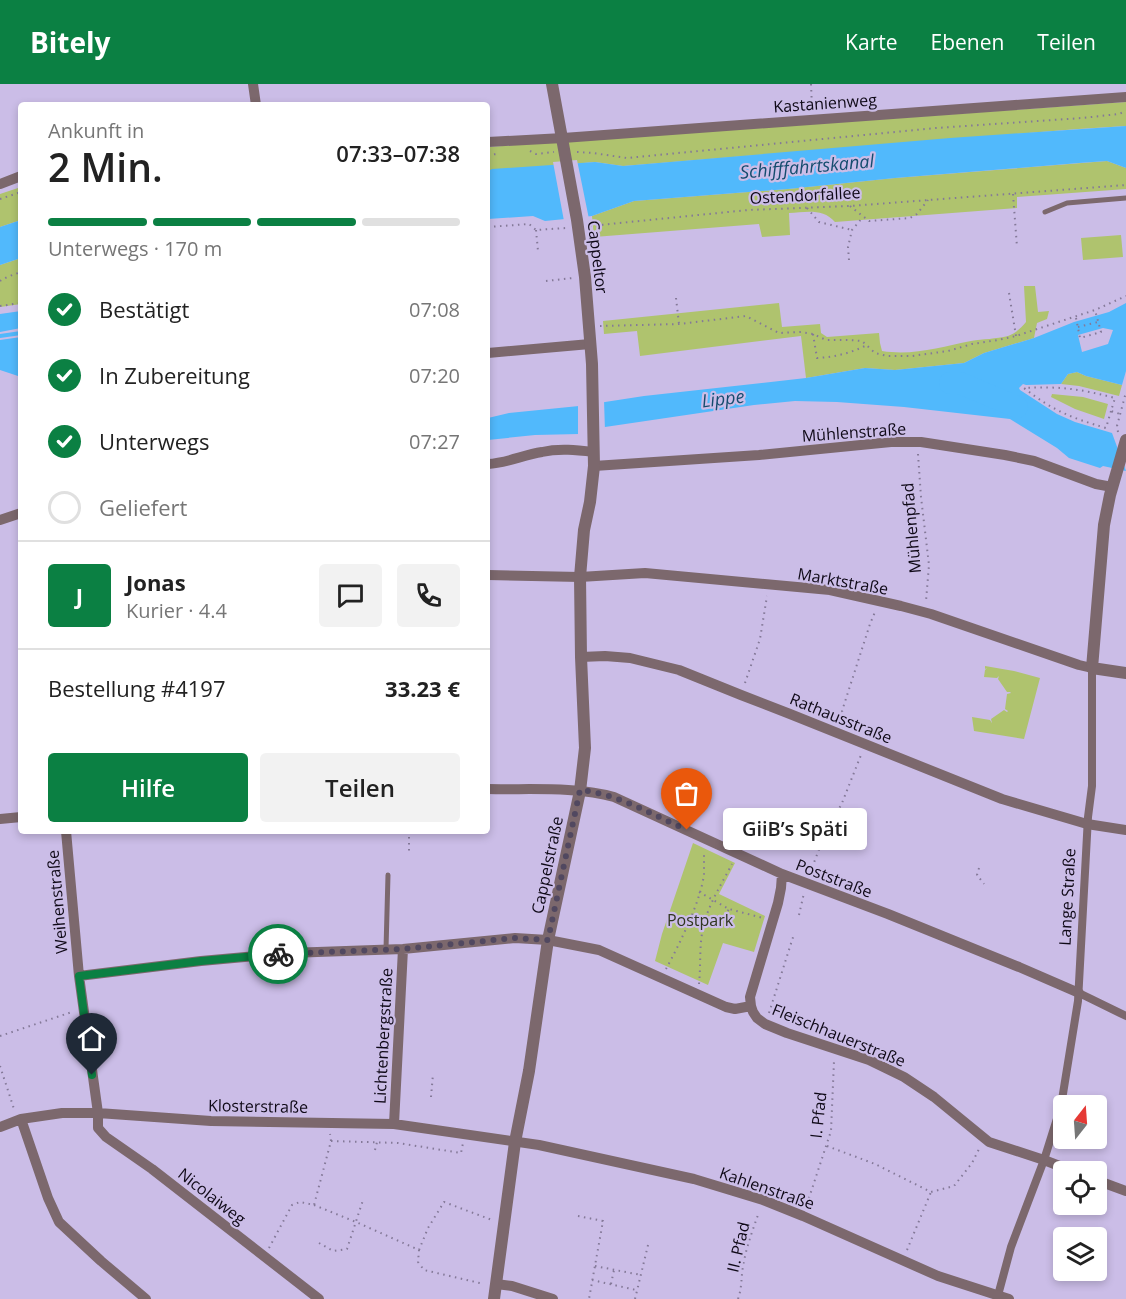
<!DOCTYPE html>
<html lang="de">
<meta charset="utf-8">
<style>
:root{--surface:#fff;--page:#f2f2f2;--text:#222;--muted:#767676;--line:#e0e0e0;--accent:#0b8043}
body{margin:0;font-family:"Open Sans",sans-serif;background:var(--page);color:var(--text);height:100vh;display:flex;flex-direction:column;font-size:22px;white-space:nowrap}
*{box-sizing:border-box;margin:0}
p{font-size:20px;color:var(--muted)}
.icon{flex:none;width:33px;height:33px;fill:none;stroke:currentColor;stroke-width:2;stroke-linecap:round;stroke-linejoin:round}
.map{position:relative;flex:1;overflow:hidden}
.details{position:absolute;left:18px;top:18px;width:472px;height:732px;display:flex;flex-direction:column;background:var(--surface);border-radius:6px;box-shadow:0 3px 9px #0003}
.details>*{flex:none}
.needle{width:39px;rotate:17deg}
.controls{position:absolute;left:1053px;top:1011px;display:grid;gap:12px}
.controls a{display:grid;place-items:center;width:54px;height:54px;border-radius:6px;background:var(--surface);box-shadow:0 3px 9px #0003;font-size:30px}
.pin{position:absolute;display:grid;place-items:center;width:51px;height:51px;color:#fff;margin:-62px -26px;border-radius:50% 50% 50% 0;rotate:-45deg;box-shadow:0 0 6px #0007}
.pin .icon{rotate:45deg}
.courier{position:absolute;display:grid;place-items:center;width:60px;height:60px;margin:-30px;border:4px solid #0b8043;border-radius:50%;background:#fff;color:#222;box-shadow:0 2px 8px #0007}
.bubble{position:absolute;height:42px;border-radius:6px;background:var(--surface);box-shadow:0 3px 9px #0003;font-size:20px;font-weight:600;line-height:42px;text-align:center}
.summary em{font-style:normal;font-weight:600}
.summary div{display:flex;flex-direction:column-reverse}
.summary{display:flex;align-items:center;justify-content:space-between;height:102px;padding:0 30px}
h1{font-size:39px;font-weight:600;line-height:45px}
.bar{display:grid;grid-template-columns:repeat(4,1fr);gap:9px 6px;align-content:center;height:72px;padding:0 30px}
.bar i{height:8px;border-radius:4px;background:var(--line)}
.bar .selected{background:var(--accent)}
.bar p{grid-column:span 4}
.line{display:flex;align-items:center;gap:15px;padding:0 30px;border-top:2px solid var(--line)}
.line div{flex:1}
.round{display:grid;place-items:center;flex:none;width:63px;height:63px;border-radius:6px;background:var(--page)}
ol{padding:0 30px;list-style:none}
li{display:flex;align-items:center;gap:18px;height:66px}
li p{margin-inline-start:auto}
li .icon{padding:6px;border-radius:50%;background:var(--accent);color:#fff;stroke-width:4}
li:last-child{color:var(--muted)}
li i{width:33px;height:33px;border:3px solid var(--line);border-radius:50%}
.cta{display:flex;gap:12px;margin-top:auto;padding:12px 30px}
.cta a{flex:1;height:69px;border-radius:6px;background:var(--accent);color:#fff;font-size:24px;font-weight:600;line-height:69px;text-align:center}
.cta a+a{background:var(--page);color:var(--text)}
header{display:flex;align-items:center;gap:36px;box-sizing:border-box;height:84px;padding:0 30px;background:var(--accent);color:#fff}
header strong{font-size:28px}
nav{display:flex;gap:33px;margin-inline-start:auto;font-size:21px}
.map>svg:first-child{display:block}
</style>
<header>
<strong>Bitely</strong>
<nav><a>Karte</a><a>Ebenen</a><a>Teilen</a></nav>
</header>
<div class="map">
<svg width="1126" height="1215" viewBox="0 0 1126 1215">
<rect width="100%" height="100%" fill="#cbbde7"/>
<path fill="#afc36e" d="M1126 18V42L1078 45 623 82 595 78 488 87V63Z
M1107 77 1126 84V105L1017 113V124L835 138C823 124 806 128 789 129L790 151 762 153 759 140 594 153 592 132 634 117 788 105 895 94Z
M21 103V136L0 143V110Z
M1121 151 1123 173 1083 176 1081 154Z
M21 174V220L0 223V181Z
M1024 202H1035L1038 228 1049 227 1047 235 1037 239 1034 254 984 269 964 279 895 286 865 284 806 294 801 252 640 272 637 247 604 250 603 237 779 219 782 243 820 240 821 249 827 253 879 249 880 259 882 267C913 272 941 263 971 257 983 255 996 255 1008 252 1016 249 1021 244 1026 238Z
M1077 288 1086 292 1122 301 1119 312 1079 302 1061 300 1068 290Z
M1052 310 1083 313 1108 320 1104 335 1075 325 1051 313Z
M985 582 1014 587 1040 594 1024 655 974 647 972 633 990 636 992 639 991 635 1004 626 1007 628 1008 627 1005 625 1007 610 1011 609 1010 608H1007L998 595 999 592 997 594 984 593 985 586 987 584 985 585Z
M693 759 735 779 719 810 765 832 754 868 723 859 708 901 655 877 662 850Z"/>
<path fill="#51b9fc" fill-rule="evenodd" d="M1126 42V84L1107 77 1079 79 895 94 788 105 634 117 592 132 565 135 545 137 533 132 488 135V87L492 85 595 78 623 82 950 54Z
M21 136V174L0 181V143Z
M1126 219V287L1122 301 1086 292 1077 288 1068 290 1061 300 1026 301 1023 300 1019 304 1020 306 1057 330 1075 338 1112 349 1126 387 1103 382 1100 384 1069 374 1057 364 1010 335 904 323 837 318 795 317 754 321 605 343 579 350 535 351 488 356V334L509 329 579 322 644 312 806 294 865 284 895 286 964 279 984 269 1034 254 1074 238 1109 228ZM1103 244 1113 246 1108 260 1082 268 1078 251Z
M21 227V244L0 248V230Z
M21 253V293L0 286V256Z"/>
<path fill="#cbbde7" d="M577 76 589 135 564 137 553 78Z
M604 316 605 347 578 353V319Z"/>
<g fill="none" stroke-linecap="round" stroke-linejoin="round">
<path stroke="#51b9fc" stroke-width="4" d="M0 252 21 249"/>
<path stroke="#51b9fc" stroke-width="22" d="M950 299H960L1017 323"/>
<path stroke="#847998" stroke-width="2" stroke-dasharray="1.5 4.5" stroke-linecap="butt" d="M811 0 812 24
M530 67 536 70 554 68
M577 68 593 69 627 74 936 44 1082 34 1119 30 1126 27
M488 71 497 70
M1013 110 1017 163
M0 115 21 108
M850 122 869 137 910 134 917 130 928 116
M807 124 819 138 852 146
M590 142 748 126 850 122 1126 101
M488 143 529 140 536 146 566 144
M536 146 538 167
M849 176 848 163 852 146 863 133
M0 197 7 193 21 188
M546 197 573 194
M1009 209 1016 252
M676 214 679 240
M0 222 21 219
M1076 234 1080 254 1101 248 1095 226
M600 242 679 240 746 232 779 249 801 248 813 250 826 256H850L862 257 875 269 887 272H912L948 267 972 260 998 256 1016 252 1095 226 1126 212
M1078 243 1098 238
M813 250 817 274C835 273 851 269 867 261
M1111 327 1106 344C1072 334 1053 327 1024 304 1059 302 1081 305 1115 314L1111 327 1120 330
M1118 348 1117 342 1126 308
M918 370 921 413 929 481 926 517
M745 599 760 555 767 512
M846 639V635L842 627 870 540 875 528
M674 694 681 685
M409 747V767
M979 784 977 791 984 800
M810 789 823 755 842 719 861 671
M699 808 729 825 763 834
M799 831 804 809
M690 836 705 835
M704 840 721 838 729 825
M666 885C679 861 701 817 704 790 704 782 704 774 704 767
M699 900C701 881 699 863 703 844 708 821 721 801 732 780
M769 929 794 850
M0 952 72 928
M0 982 14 1025
M431 1013 433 990
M331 1057 398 1059 461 1069 463 1059
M827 1062 875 1080 931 1108 954 1102 972 1079 979 1065
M375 1066 377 1058
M807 1120 831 1047 834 977
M314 1121 356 1138 419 1166 418 1178 424 1186 484 1200
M578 1132 603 1137 589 1215
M319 1159 333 1167 347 1165 363 1116
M269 1164 292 1121 300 1118 314 1121 331 1057 330 1050
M419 1166 428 1144 444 1118 492 1136
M907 1166 931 1108
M595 1182 641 1191
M592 1196 636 1206
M611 1200 614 1186
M635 1215 649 1157
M738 1215C742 1204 741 1194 743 1182 746 1164 753 1145 759 1128"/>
<path stroke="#7c686d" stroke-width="5" d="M1045 128 1067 119 1126 114
M386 865 388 791"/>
<path stroke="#7c686d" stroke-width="8" d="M1079 909 1126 932
M997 1215 1011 1163 1044 1076 1061 1022 1078 917 1088 733 1092 702V584"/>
<path stroke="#7c686d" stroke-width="10" d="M253 0 256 21
M488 58 563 54 1126 13
M0 100 21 92
M488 269 590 260
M488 380C507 379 523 371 542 368 559 364 577 366 594 368
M594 382 759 371 891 358H921L1005 371 1034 377 1096 400 1112 403
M0 436 21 429
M488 491 580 493 645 489 830 506 901 522 931 530 1079 581 1092 584
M581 573 605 572 630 574 679 586 741 611 790 630 1002 715 1087 740 1126 746
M488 705C527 706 577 702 614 713L782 790 888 830 1019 883 1079 909
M0 735 21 733
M66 747 79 892 98 1029V1044L106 1053 152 1085 319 1215
M782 790 781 804 778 819 750 913 751 922 753 928 757 934 765 940 787 949 869 976 904 993 934 1013 989 1058 1044 1076 1075 1088
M79 892 201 877 289 869 403 865 515 854 548 856 599 866 726 923 735 925 751 922
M21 1035 48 1114 59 1138 101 1177 146 1215
M394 1040 403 865
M0 1043 21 1035 62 1029H98L211 1037 394 1040 539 1061 694 1095 763 1116 803 1132 938 1192 1009 1215
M1096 1096 1126 1107
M496 1200 512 1202 553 1215"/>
<path stroke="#7c686d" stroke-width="12" d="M1126 356 1110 411 1104 441 1092 584 1126 589
M494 1215 515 1058 529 987 548 856 580 707 585 664 581 573 580 493 584 446 590 418 594 382 592 280 585 193 577 136 552 0"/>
</g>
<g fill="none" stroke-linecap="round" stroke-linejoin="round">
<path stroke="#514860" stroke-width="6" stroke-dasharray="0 10.8" d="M278 870 403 865 515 854 548 856 580 706C618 710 653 731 687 746"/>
<path stroke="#0b8043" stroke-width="8" d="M92 991 79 892 201 877 278 870"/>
</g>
<g text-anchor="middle" stroke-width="4.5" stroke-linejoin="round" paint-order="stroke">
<g font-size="16" fill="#0f0917" stroke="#cbbde7">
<text transform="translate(825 19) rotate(-4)" y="6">Kastanienweg</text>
<text transform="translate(805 111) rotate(-3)" y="6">Ostendorfallee</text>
<text transform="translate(598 173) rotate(83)" y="6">Cappeltor</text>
<text transform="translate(854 348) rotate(-4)" y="6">Mühlenstraße</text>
<text transform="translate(911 444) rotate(-95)" y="6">Mühlenpfad</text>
<text transform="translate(843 497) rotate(10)" y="6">Marktstraße</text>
<text transform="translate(841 634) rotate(22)" y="6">Rathausstraße</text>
<text transform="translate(547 781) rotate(-78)" y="6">Cappelstraße</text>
<text transform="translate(834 794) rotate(21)" y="6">Poststraße</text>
<text transform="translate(1067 813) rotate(-87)" y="6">Lange Straße</text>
<text transform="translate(57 818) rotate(-95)" y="6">Weihenstraße</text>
<text transform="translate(839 951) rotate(22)" y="6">Fleischhauerstraße</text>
<text transform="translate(383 952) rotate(-87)" y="6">Lichtenbergstraße</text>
<text transform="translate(258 1022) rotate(1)" y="6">Klosterstraße</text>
<text transform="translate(818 1031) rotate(-84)" y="6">I. Pfad</text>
<text transform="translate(767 1104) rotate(19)" y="6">Kahlenstraße</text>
<text transform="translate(212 1112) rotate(38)" y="6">Nicolaiweg</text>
<text transform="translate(738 1163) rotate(-77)" y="6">II. Pfad</text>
</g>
<g font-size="16" fill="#30361f" stroke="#cbbde7">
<text x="700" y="842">Postpark</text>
</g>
<g font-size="18" font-style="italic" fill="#144c6e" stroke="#cbbde7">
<text transform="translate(807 83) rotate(-5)" y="6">Schifffahrtskanal</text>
<text transform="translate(723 315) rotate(-7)" y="6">Lippe</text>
</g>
</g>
</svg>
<div class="controls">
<a><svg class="needle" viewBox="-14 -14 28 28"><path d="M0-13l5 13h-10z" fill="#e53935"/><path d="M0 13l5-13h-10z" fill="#767676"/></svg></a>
<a><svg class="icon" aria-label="locate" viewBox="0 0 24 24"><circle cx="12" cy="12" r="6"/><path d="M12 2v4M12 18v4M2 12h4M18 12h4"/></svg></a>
<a><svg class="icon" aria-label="layers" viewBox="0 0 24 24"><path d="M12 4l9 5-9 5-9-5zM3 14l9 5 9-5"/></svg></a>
</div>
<div class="pin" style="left:687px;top:746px;background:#ea580c"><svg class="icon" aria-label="bag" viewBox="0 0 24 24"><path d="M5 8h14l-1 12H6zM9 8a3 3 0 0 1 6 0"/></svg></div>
<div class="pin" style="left:92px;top:991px;background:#1f2937"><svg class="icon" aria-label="home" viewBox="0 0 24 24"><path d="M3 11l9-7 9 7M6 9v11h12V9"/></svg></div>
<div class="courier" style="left:278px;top:870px"><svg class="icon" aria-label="bike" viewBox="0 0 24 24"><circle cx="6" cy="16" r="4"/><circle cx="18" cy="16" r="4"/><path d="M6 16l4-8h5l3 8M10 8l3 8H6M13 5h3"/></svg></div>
<div class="bubble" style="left:723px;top:724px;width:144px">GiiB’s Späti</div>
<section class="details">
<div class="summary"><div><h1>2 Min.</h1><p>Ankunft in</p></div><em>07:33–07:38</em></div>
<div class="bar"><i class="selected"></i><i class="selected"></i><i class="selected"></i><i></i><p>Unterwegs · 170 m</p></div>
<ol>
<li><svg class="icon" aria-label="check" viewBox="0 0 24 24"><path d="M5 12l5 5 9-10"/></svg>Bestätigt<p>07:08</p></li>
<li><svg class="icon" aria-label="check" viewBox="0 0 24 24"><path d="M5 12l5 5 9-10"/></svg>In Zubereitung<p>07:20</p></li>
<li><svg class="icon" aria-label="check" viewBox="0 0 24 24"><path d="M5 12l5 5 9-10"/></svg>Unterwegs<p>07:27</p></li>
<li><i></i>Geliefert</li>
</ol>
<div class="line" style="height:108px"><b class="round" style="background:var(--accent);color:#fff">J</b><div><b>Jonas</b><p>Kurier · 4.4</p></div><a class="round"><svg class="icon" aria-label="chat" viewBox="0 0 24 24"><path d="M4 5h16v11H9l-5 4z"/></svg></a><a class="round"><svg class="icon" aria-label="phone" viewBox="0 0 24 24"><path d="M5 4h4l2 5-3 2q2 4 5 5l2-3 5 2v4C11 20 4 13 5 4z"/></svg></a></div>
<div class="line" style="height:78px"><div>Bestellung #4197</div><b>33.23 €</b></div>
<div class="cta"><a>Hilfe</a><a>Teilen</a></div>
</section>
</div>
